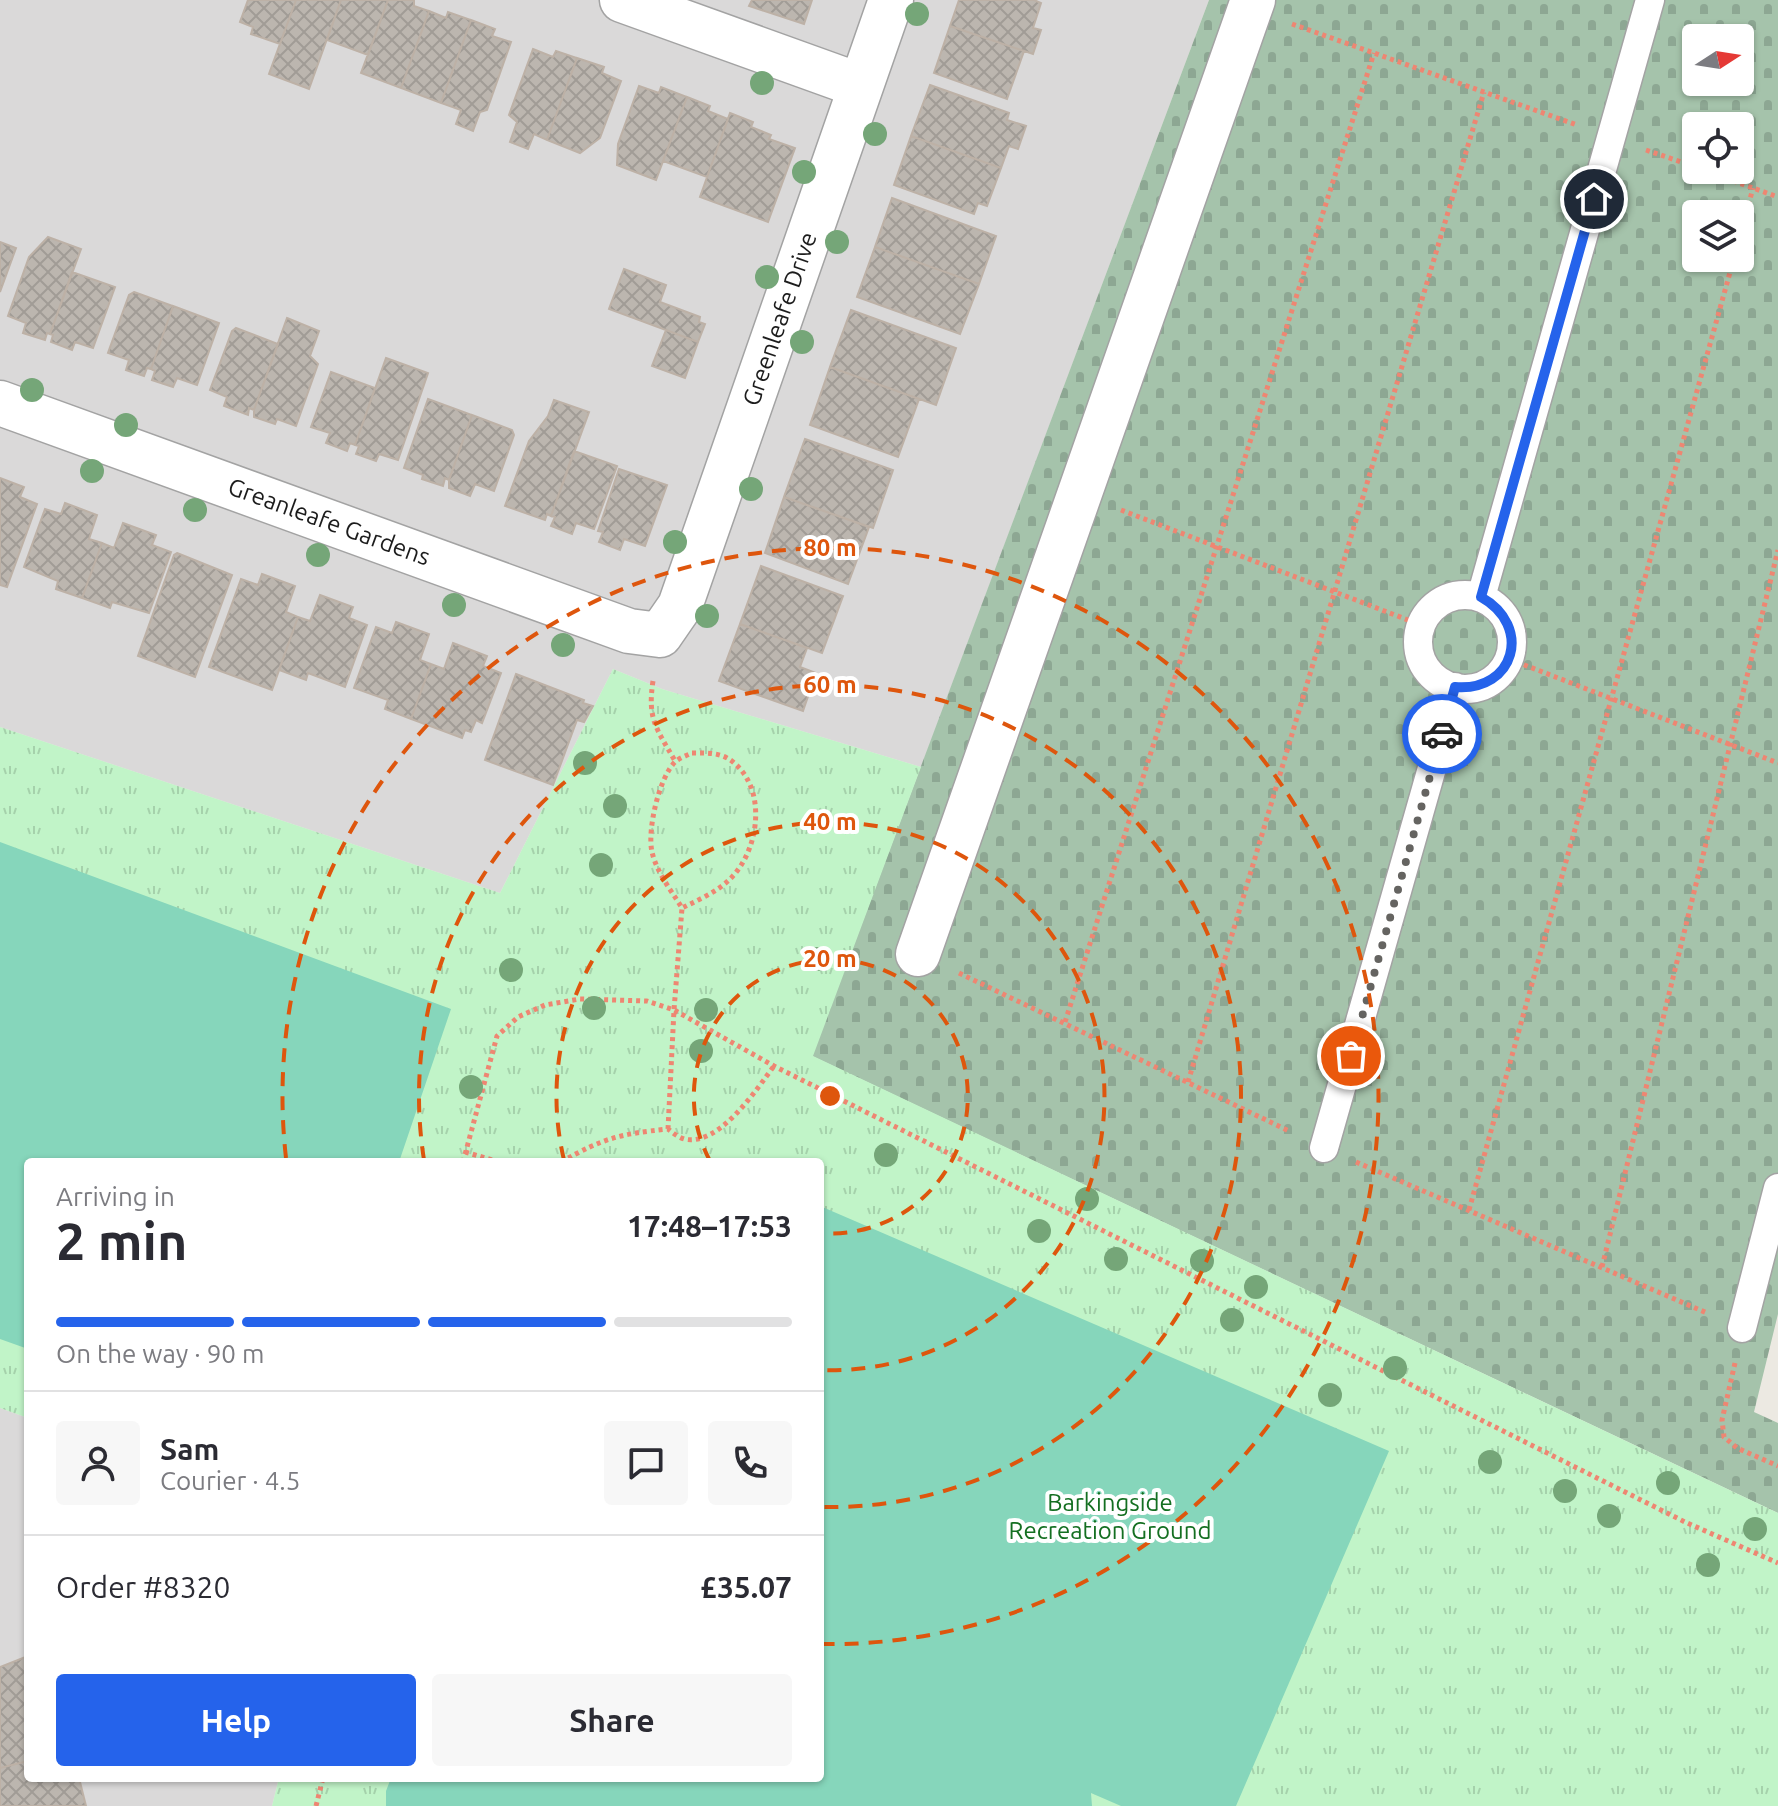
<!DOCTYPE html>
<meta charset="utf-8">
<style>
:root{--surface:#fff;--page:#f7f7f7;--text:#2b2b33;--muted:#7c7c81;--line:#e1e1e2;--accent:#2563eb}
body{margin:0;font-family:Ubuntu,sans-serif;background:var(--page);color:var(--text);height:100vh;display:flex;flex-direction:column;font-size:30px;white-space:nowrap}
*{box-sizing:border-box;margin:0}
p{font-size:26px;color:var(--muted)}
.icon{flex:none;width:44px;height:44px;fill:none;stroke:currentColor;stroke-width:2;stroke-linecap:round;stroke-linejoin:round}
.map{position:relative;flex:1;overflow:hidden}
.side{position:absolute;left:24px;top:1158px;width:800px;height:624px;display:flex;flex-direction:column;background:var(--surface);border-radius:8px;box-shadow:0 2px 6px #0004}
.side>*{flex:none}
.needle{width:52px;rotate:78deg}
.controls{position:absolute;left:1682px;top:24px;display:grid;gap:16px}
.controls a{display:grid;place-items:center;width:72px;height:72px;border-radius:8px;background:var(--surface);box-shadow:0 2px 6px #0004;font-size:40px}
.pin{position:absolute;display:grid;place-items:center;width:68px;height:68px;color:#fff;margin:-34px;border:4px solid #fff;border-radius:50%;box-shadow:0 2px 8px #0007}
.courier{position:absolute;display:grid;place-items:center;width:80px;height:80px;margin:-40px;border:6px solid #2563eb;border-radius:50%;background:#fff;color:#222;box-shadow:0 2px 10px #0007}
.summary em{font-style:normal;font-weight:700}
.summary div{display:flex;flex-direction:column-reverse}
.summary{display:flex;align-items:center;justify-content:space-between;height:136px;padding:0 32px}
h1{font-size:52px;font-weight:700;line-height:60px}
.bar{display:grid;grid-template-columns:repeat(4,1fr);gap:12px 8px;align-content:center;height:96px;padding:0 32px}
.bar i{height:10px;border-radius:6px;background:var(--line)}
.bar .current{background:var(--accent)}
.bar p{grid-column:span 4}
.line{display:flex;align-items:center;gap:20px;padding:0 32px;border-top:2px solid var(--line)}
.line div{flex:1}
.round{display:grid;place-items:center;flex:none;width:84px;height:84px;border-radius:8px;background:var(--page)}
.cta{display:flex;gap:16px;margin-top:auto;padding:16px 32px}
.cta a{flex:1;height:92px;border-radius:8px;background:var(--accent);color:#fff;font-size:32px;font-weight:700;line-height:92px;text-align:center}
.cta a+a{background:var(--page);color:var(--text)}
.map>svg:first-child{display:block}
</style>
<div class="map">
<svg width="1778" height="1806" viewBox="0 0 1778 1806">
<defs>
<pattern id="cemetery-stones" width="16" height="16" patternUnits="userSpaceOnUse" patternTransform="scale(2)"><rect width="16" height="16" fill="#a5c3ab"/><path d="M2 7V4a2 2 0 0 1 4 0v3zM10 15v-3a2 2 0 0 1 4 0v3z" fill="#8da793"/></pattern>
<pattern id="park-tufts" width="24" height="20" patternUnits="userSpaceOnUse" patternTransform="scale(2)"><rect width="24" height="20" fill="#c1f4c8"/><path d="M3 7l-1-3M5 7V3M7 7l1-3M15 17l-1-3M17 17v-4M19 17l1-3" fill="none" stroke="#a5d1ab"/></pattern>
<pattern id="building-cross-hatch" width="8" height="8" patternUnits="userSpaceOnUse" patternTransform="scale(2)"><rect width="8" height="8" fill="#bcb6af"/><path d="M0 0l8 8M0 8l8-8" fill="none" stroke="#a19c96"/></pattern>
</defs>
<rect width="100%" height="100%" fill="#ece9e2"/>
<path fill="#dad9d9" d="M0 0H1209L921 767 662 689 613 669 500 893 0 727Z
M0 1408 28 1418V1778H279L272 1806H0Z"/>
<path fill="url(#cemetery-stones)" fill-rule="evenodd" d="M1209 0H1778V1314L1754 1412 1778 1423V1513L812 1056ZM1696 38H1740V82H1696ZM1696 126H1740V170H1696ZM1696 214H1740V258H1696Z"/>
<path fill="url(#park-tufts)" d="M613 669 662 689 921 767 813 1056 1778 1513V1806H272L279 1778H820V1162H28V1418L0 1408V727L500 893Z"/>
<path fill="#86d6bb" d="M0 842 451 1009 399 1162H28V1349L0 1339Z
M820 1206 1389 1451 1236 1806H1121L1091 1793 1092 1806H386V1791L391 1778H820Z"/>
<path fill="url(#building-cross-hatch)" stroke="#bdb1a6" stroke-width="2" d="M248 0H296L280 44 251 34 253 27 240 22Z
M296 0H341L309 89 269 74Z
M341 0H388L368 55 327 40Z
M388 0H414V6L429 11 401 88 361 73Z
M752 0H812L804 24 749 6Z
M959 0H1034L1041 3 1033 28 1041 30 1033 54 950 26Z
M429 11 446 18 448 12 471 20 441 103 401 88Z
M471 20 495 29 492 36 511 42 487 110 480 112 473 131 456 124 461 110 441 103Z
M950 26 1024 51 1007 99 934 73Z
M533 49 553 57 556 51 577 58 547 140 534 134 528 149 510 142 517 122 509 115Z
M577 58 604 67 602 73 621 81 600 138 580 153 547 140Z
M930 85 1009 113 1007 120 1026 126 1018 149 1009 146 1001 168 911 136Z
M639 86 659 93 661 87 687 97 656 180 617 165 618 144Z
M687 97 710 106 708 111 728 119 707 177 663 161Z
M730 113 753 122 751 127 771 135 769 139 795 148 768 222 700 197Z
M911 136 1001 168 987 206 978 203 974 214 894 185Z
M892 198 996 236 979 284 875 247Z
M48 237 81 249 50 334 47 333 45 340 23 333 26 323 8 316 29 257Z
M0 242 16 248 0 292Z
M875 247 979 284 960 334 857 297Z
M624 269 666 285 660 302 700 317 699 322 705 324 698 342 609 309Z
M72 272 115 287 93 348 75 342 72 350 51 342 53 335 50 334Z
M134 292 173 306 151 369 147 368 144 376 126 370 129 360 108 353 129 295Z
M173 306 219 323 197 385 177 378 173 387 152 380 155 371 151 369Z
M851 310 956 348 936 405 830 367Z
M287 318 319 331 310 356 318 364 296 426 277 419 275 424 254 417V410Z
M236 328 278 344 254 410 249 408 248 415 224 406 227 397 210 390 232 331Z
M666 330 698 342 685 378 652 366Z
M386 358 428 373 398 460 379 454 376 461 356 454 359 446 355 445Z
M830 367 919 399 898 457 810 425Z
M331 372 375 388 355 445 350 443 347 451 326 443 330 433 311 427Z
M428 399 472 415 449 480 445 478 443 486 422 479 423 475 404 468Z
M554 400 589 412 551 516 547 514 545 520 505 506 529 441 548 416Z
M472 415 512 430 514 435 494 491 475 484 470 496 449 488V480Z
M805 439 893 470 873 528 784 497Z
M574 451 617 466 594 529 576 523 572 534 551 526 555 517 551 516Z
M619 469 667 485 645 546 624 539 620 550 599 542 603 532 598 531Z
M0 478 24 487 20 497 37 504 7 587 0 585Z
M784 497 869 527 848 584 765 553Z
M65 503 97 515 89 539 102 543 82 598 56 589 58 581 24 567 45 509 61 514Z
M123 523 156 535 152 545 171 552 149 613 112 602 110 608 82 598 102 543 114 548Z
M177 553 232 575 195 677 138 656 174 555Z
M761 566 843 596 822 653 740 624Z
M262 574 295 586 286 612 298 617 272 690 209 667 241 579 258 585Z
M320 595 353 607 349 618 367 625 345 687 308 673 306 680 279 670 298 617 310 621Z
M396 622 429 634 420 660 431 664 411 719 385 709 388 700 354 688 376 627 392 633Z
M740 624 807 648 800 667 816 673 803 711 719 681Z
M453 643 487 656 483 666 501 673 482 723 476 720 471 732 465 730 462 738 411 719 431 664 444 669Z
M516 674 584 700 583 703 593 706 584 722 577 720 553 785 485 760Z
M28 1656V1761L0 1768V1667Z
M28 1761V1778H79L86 1806H0V1768Z"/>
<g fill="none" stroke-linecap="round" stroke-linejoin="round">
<defs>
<path id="service" d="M1418 642a47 47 0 1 1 94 0a47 47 0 1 1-94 0Z
M1481 597 1650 0
M1324 1148 1455 687
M1742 1328 1778 1188"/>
<path id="minor" d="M622 0 861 86
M0 403 629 631 660 635 680 606 891 0
M918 954 1253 0"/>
</defs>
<use href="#service" stroke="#a3a3a3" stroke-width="31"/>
<use href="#minor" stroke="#a3a3a3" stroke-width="47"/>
<path stroke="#ee8672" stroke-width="5" stroke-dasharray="4 4" stroke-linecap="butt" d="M1292 24 1577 125
M1646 150 1696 167
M1703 170 1778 197
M1740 236 1753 188
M1121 510 1421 625
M1509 659 1778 763
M653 681C647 720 657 729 675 761
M692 753C707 753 721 752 733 762 768 790 759 851 730 879 717 892 698 900 682 908 671 890 657 873 652 852 647 830 659 778 675 762 679 758 688 755 692 753Z
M959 973 1289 1131
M1065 1022 1374 53
M1188 1082 1484 92
M668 1129 674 1010 682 908
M465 1152 499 1162
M463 1162 497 1036 518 1017 545 1005 580 999 647 1001 674 1010 774 1066 1685 1522 1778 1563
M561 1162C604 1138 619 1134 668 1129 673 1133 678 1137 684 1139 719 1147 756 1090 774 1066
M1356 1162 1707 1313
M1469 1210 1734 258
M1602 1267 1778 550
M1735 1363 1722 1420 1724 1437 1737 1448 1778 1466
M316 1806 323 1778"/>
<use href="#service" stroke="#fff" stroke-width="28"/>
<use href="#minor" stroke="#fff" stroke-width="44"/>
</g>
<g fill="#75a678">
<circle cx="917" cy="14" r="12"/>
<circle cx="762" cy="83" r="12"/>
<circle cx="875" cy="134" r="12"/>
<circle cx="804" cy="172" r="12"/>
<circle cx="837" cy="242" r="12"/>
<circle cx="767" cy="277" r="12"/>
<circle cx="802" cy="342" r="12"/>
<circle cx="32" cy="390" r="12"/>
<circle cx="126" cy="425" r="12"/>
<circle cx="92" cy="471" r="12"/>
<circle cx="751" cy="489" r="12"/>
<circle cx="195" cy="510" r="12"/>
<circle cx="675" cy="542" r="12"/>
<circle cx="318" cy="555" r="12"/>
<circle cx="454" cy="605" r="12"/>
<circle cx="707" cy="616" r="12"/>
<circle cx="563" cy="645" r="12"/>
<circle cx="585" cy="763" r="12"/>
<circle cx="615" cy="806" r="12"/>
<circle cx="601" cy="865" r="12"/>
<circle cx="817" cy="959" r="12"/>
<circle cx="511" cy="970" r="12"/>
<circle cx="594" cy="1008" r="12"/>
<circle cx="706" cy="1010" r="12"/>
<circle cx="701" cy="1051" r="12"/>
<circle cx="471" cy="1087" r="12"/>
<circle cx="886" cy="1155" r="12"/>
<circle cx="1087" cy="1199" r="12"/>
<circle cx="1039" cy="1231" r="12"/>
<circle cx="1116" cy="1259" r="12"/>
<circle cx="1202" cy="1261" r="12"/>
<circle cx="1256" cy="1287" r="12"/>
<circle cx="1232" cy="1320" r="12"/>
<circle cx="1395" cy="1368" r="12"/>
<circle cx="1330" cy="1395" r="12"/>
<circle cx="1490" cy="1462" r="12"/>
<circle cx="1668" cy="1483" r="12"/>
<circle cx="1565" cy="1491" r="12"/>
<circle cx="1609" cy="1516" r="12"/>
<circle cx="1755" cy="1529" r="12"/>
<circle cx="1708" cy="1565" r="12"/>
</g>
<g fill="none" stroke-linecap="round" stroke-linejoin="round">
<path stroke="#656461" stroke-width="8" stroke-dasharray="0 14.4" d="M1351 1056 1442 734"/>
<path stroke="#2563eb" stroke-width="10" d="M1442 734 1455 687C1515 692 1533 626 1481 597L1594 199"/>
</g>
<g fill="none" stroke="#de560d" stroke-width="4" stroke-dasharray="14 10">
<path d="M710 1161A137 137 0 1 1 820 1233"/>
<path d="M564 1160A274 274 0 1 1 820 1370"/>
<path d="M424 1160A411 411 0 1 1 823 1507"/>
<path d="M286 1158A548 548 0 1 1 820 1644"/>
</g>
<g text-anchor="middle" stroke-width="8" stroke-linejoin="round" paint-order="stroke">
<g font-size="24" fill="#1c1c1c" stroke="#fff">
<text transform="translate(780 319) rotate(-71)" y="8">Greenleafe Drive</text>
<text transform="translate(329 522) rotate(20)" y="8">Greanleafe Gardens</text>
</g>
<g font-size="24" fill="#146f21" stroke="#fff">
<text x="1110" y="1511">Barkingside<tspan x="1110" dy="28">Recreation Ground</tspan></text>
</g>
</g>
<circle cx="830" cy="1096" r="12" fill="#de560d" stroke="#fff" stroke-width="4"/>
<g font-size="24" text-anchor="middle" font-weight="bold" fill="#de560d" stroke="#fff" stroke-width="8" stroke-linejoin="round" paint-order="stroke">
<text x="830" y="556">80 m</text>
<text x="830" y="693">60 m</text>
<text x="830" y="830">40 m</text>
<text x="830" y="967">20 m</text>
</g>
</svg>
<div class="controls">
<a><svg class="needle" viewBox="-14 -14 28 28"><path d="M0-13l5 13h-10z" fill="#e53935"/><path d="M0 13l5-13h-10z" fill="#7c7c81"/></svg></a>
<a><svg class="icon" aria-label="locate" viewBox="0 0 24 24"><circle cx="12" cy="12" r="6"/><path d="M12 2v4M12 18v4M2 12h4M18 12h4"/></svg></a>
<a><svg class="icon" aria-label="layers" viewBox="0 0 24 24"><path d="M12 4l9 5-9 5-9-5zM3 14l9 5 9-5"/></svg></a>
</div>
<div class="pin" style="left:1351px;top:1056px;background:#ea580c"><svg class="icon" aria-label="bag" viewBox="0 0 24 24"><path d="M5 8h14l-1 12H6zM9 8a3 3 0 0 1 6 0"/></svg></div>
<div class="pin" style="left:1594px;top:199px;background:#1f2937"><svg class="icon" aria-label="home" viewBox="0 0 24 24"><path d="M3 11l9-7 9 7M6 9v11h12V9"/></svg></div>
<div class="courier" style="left:1442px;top:734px"><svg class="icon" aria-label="car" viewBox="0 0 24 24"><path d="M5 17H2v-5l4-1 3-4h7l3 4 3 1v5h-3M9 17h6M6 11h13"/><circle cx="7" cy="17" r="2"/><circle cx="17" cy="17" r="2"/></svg></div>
<section class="side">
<div class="summary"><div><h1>2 min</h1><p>Arriving in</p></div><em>17:48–17:53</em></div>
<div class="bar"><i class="current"></i><i class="current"></i><i class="current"></i><i></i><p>On the way · 90 m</p></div>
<div class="line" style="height:144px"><a class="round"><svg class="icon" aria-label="person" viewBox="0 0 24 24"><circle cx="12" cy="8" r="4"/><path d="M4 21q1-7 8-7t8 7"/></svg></a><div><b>Sam</b><p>Courier · 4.5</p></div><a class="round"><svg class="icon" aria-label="chat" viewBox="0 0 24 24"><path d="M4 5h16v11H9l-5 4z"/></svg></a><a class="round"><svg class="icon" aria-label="phone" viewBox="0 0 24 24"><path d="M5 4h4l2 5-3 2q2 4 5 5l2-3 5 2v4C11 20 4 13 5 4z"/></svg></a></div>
<div class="line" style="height:104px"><div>Order #8320</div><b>£35.07</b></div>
<div class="cta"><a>Help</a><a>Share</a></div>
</section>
</div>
